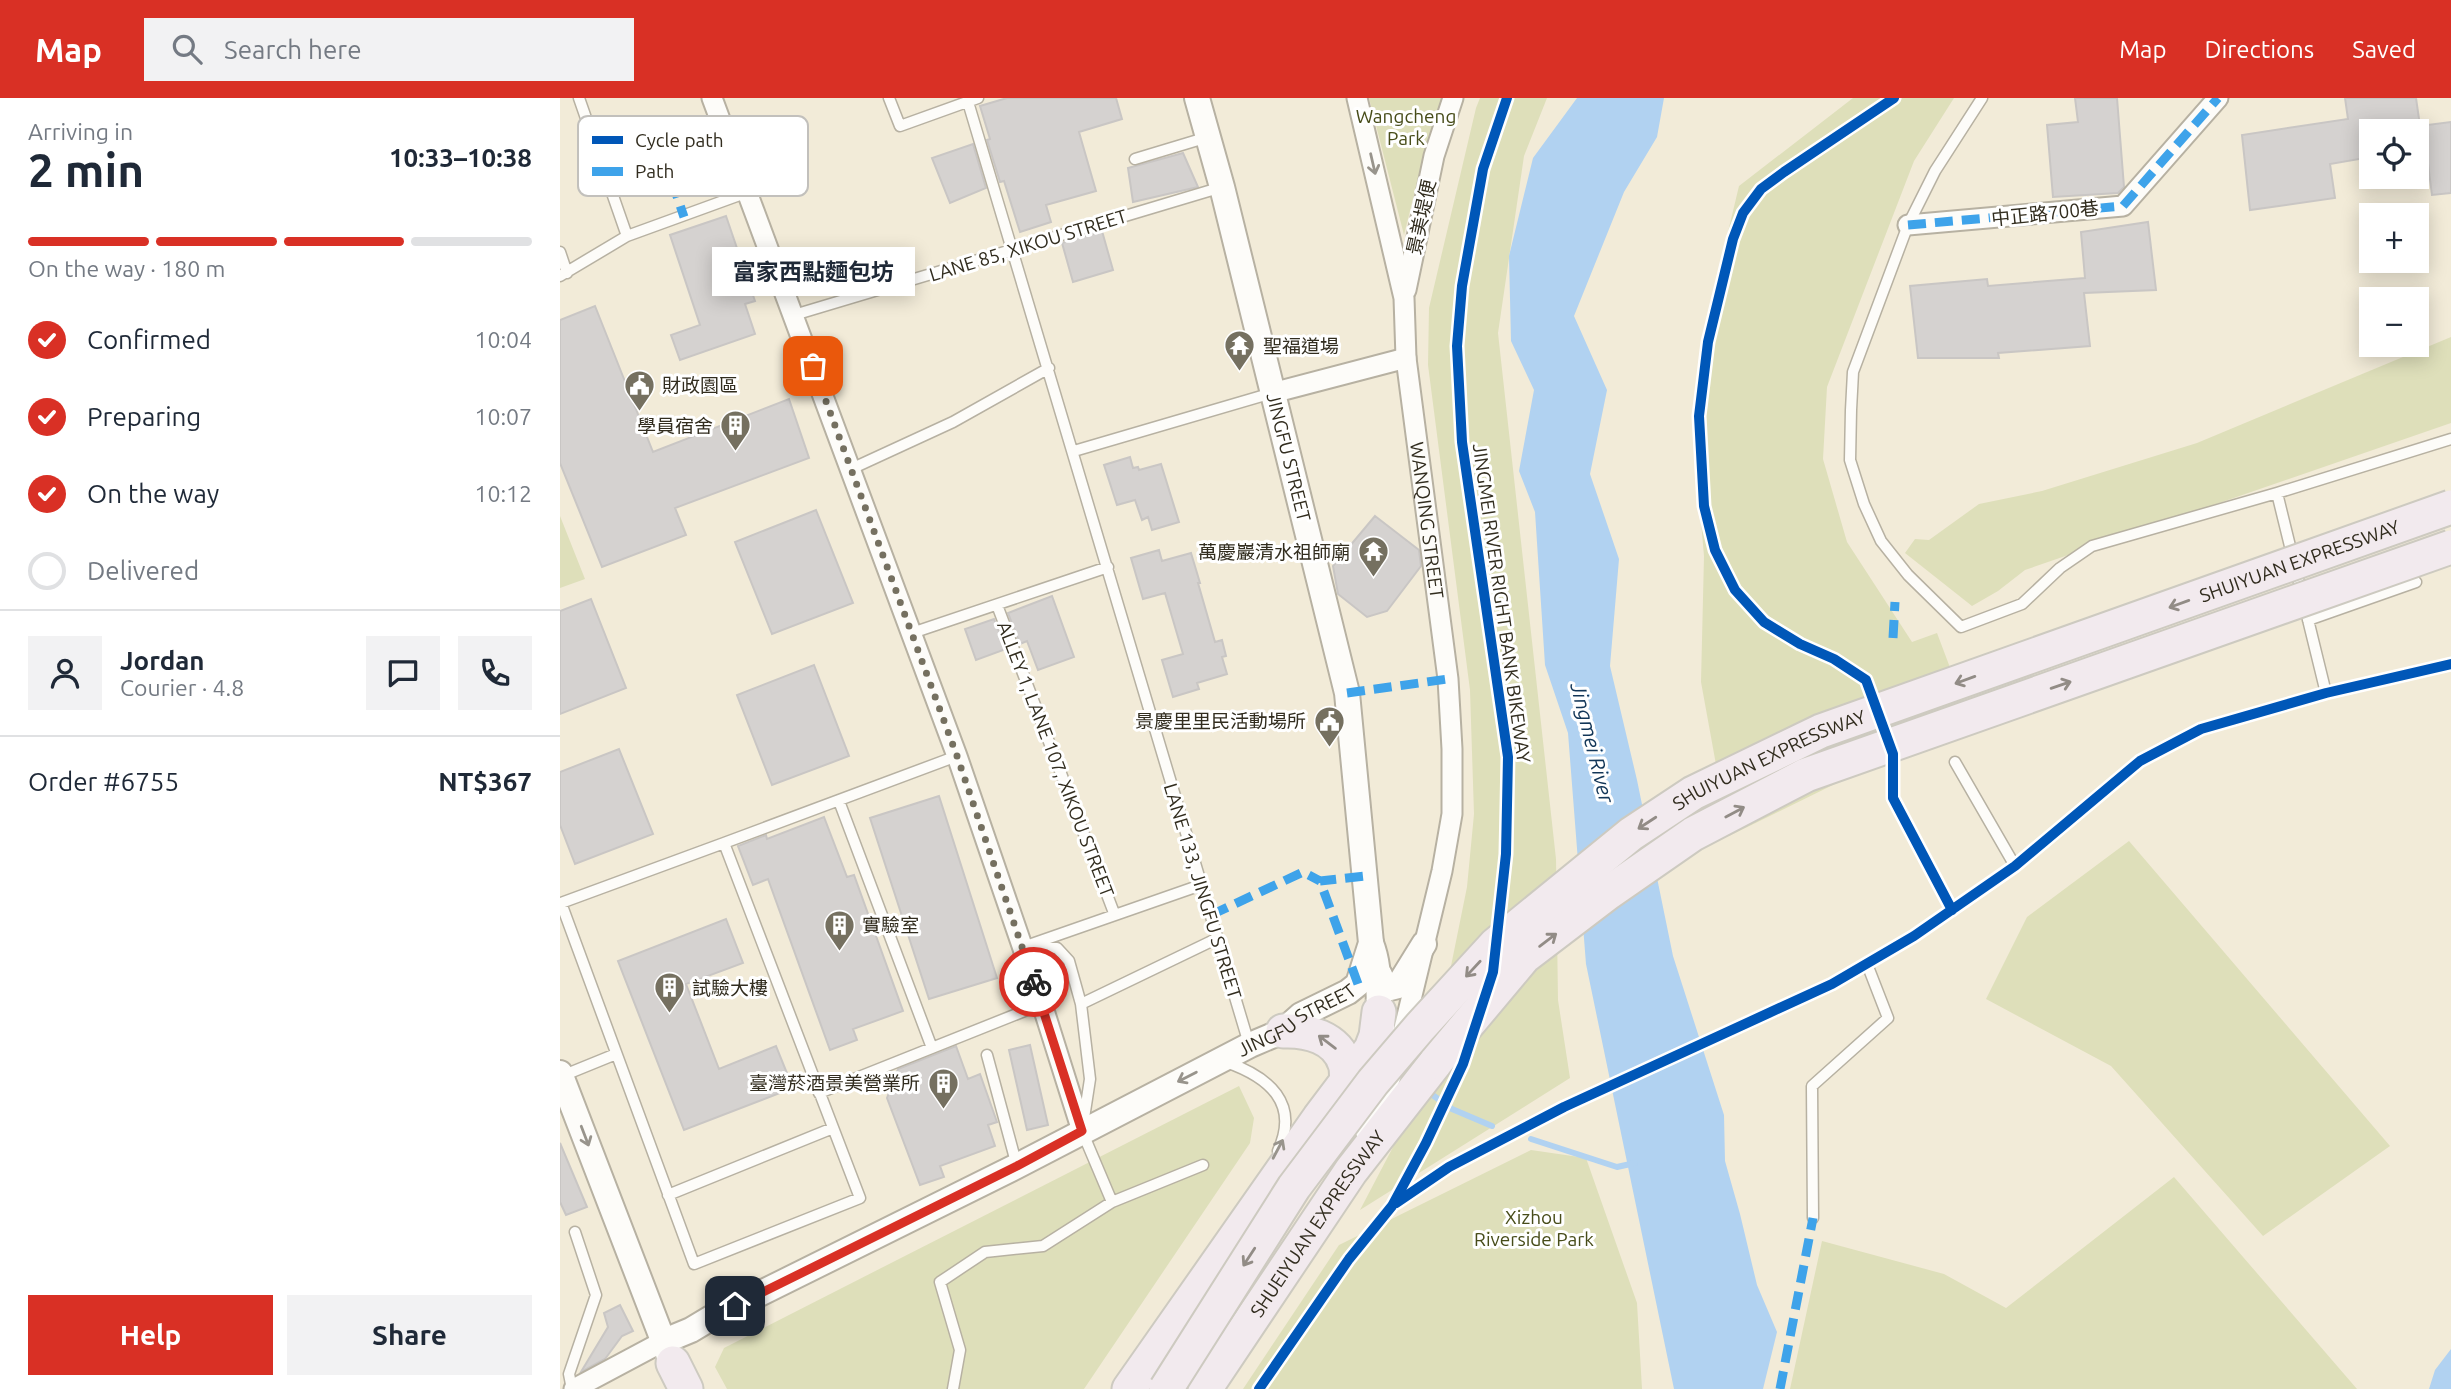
<!DOCTYPE html>
<meta charset="utf-8">
<style>
:root{--surface:#fff;--page:#f2f2f3;--text:#1f2937;--muted:#747a83;--line:#e0e1e3;--accent:#d93025}
body{margin:0;font-family:Ubuntu,"Noto Sans TC",sans-serif;background:var(--page);color:var(--text);height:100vh;display:flex;flex-direction:column;font-size:26px;white-space:nowrap}
*{box-sizing:border-box;margin:0}
p{font-size:23px;color:var(--muted)}
.icon{flex:none;width:38px;height:38px;fill:none;stroke:currentColor;stroke-width:2;stroke-linecap:round;stroke-linejoin:round}
.map{position:relative;flex:1;overflow:hidden}
.panel{display:flex;flex-direction:column;background:var(--surface);width:560px}
.panel>*{flex:none}
.fabs{position:absolute;left:1799px;top:21px;display:grid;gap:14px}
.fabs a{display:grid;place-items:center;width:70px;height:70px;border-radius:0px;background:var(--surface);box-shadow:0 4px 18px #0003;font-size:35px}
.pin{position:absolute;display:grid;place-items:center;width:60px;height:60px;color:#fff;margin:-30px;border-radius:14px;box-shadow:0 4px 10px #0006}
.courier{position:absolute;display:grid;place-items:center;width:70px;height:70px;margin:-35px;border:5px solid #d93025;border-radius:50%;background:#fff;color:#222;box-shadow:0 2px 9px #0007}
.bubble{position:absolute;height:49px;border-radius:0px;background:var(--surface);box-shadow:0 4px 18px #0003;font-size:23px;font-weight:700;line-height:49px;text-align:center}
.summary em{font-style:normal;font-weight:700}
.summary div{display:flex;flex-direction:column-reverse}
.summary{display:flex;align-items:center;justify-content:space-between;height:119px;padding:0 28px}
h1{font-size:46px;font-weight:700;line-height:52px}
.bar{display:grid;grid-template-columns:repeat(4,1fr);gap:10px 7px;align-content:center;height:84px;padding:0 28px}
.bar i{height:9px;border-radius:5px;background:var(--line)}
.bar .active{background:var(--accent)}
.bar p{grid-column:span 4}
.line{display:flex;align-items:center;gap:18px;padding:0 28px;border-top:2px solid var(--line)}
.line div{flex:1}
.round{display:grid;place-items:center;flex:none;width:74px;height:74px;border-radius:0px;background:var(--page)}
ol{padding:0 28px;list-style:none}
li{display:flex;align-items:center;gap:21px;height:77px}
li p{margin-inline-start:auto}
li .icon{padding:7px;border-radius:50%;background:var(--accent);color:#fff;stroke-width:4}
li:last-child{color:var(--muted)}
li i{width:38px;height:38px;border:4px solid var(--line);border-radius:50%}
.action{display:flex;gap:14px;margin-top:auto;padding:14px 28px}
.action a{flex:1;height:80px;border-radius:0px;background:var(--accent);color:#fff;font-size:28px;font-weight:700;line-height:80px;text-align:center}
.action a+a{background:var(--page);color:var(--text)}
header{display:flex;align-items:center;gap:42px;box-sizing:border-box;height:98px;padding:0 35px;background:var(--accent);color:#fff}
header strong{font-size:33px}
nav{display:flex;gap:38px;margin-inline-start:auto;font-size:24px}
.search{width:490px;height:63px;background:var(--page);display:flex;align-items:center;gap:18px;box-sizing:border-box;padding:0 24px;border-radius:0px;color:var(--muted);font-size:26px}
main{display:flex;flex:1;min-height:0}
.map>svg:first-child{display:block}
</style>
<header>
<strong>Map</strong>
<div class="search"><svg class="icon" aria-label="search" viewBox="0 0 24 24"><circle cx="10" cy="10" r="6"/><path d="M15 15l6 6"/></svg>Search here</div>
<nav><a>Map</a><a>Directions</a><a>Saved</a></nav>
</header>
<main>
<section class="panel">
<div class="summary"><div><h1>2 min</h1><p>Arriving in</p></div><em>10:33–10:38</em></div>
<div class="bar"><i class="active"></i><i class="active"></i><i class="active"></i><i></i><p>On the way · 180 m</p></div>
<ol>
<li><svg class="icon" aria-label="check" viewBox="0 0 24 24"><path d="M5 12l5 5 9-10"/></svg>Confirmed<p>10:04</p></li>
<li><svg class="icon" aria-label="check" viewBox="0 0 24 24"><path d="M5 12l5 5 9-10"/></svg>Preparing<p>10:07</p></li>
<li><svg class="icon" aria-label="check" viewBox="0 0 24 24"><path d="M5 12l5 5 9-10"/></svg>On the way<p>10:12</p></li>
<li><i></i>Delivered</li>
</ol>
<div class="line" style="height:126px"><a class="round"><svg class="icon" aria-label="person" viewBox="0 0 24 24"><circle cx="12" cy="8" r="4"/><path d="M4 21q1-7 8-7t8 7"/></svg></a><div><b>Jordan</b><p>Courier · 4.8</p></div><a class="round"><svg class="icon" aria-label="chat" viewBox="0 0 24 24"><path d="M4 5h16v11H9l-5 4z"/></svg></a><a class="round"><svg class="icon" aria-label="phone" viewBox="0 0 24 24"><path d="M5 4h4l2 5-3 2q2 4 5 5l2-3 5 2v4C11 20 4 13 5 4z"/></svg></a></div>
<div class="line" style="height:91px"><div>Order #6755</div><b>NT$367</b></div>
<div class="action"><a>Help</a><a>Share</a></div>
</section>
<div class="map">
<svg width="1891" height="1291" viewBox="0 0 1891 1291">
<rect width="100%" height="100%" fill="#f2ebd8"/>
<path fill="#dedfba" d="M809 0H889L861 69 844 137Z
M920 0H987L964 58 938 235 996 761 998 902 1010 980 800 1112 853 1011 891 868 907 789 914 716 910 592 868 267 869 210 916 10Z
M1293 0H1394L1354 63 1267 289 1263 361 1287 444 1352 544 1377 535 1409 620 1169 738 1141 584 1144 458 1132 321 1149 213 1179 88Z
M1891 239V325L1465 472 1438 493 1412 508 1345 455 1355 441 1369 442 1419 406 1482 393 1637 345Z
M0 418 25 481 0 490Z
M1569 743 1830 1048 1703 1138 1551 968 1426 901 1467 819Z
M679 988 694 1020 690 1045 524 1291H167L155 1269 164 1250Z
M971 1052 1026 1060 1077 1205 1082 1291H683L779 1147Z
M1614 1079 1797 1291H1230L1262 1143 1384 1176 1446 1210Z"/>
<path fill="#b1d2f1" d="M1017 0H1104L1097 39 1064 94 1014 218 1047 292 1030 376 1059 461 1050 568 1077 682 1113 858 1164 1017 1165 1063 1180 1116 1197 1187 1217 1234 1203 1291H1114L1026 866 1008 635 985 567 975 414 959 373 974 292 951 243 949 158 973 60Z
M1891 1251V1291H1869L1875 1272Z"/>
<path fill="#f2ebd8" d="M1142 939 1146 950 1049 994 1046 983Z"/>
<g fill="none" stroke-linecap="round" stroke-linejoin="round">
<path stroke="#b1d2f1" stroke-width="6" d="M867 993 892 1011 932 1028
M971 1041 1057 1069 1075 1065"/>
</g>
<path fill="#d5d2d0" stroke="#c9c6c4" stroke-width="2" d="M447 0H556L562 21 519 34 536 93 486 107 491 124 460 134 444 83 440 84 427 42 430 41 420 8Z
M1515 0H1557L1564 89 1558 95 1493 99 1487 27 1518 24Z
M1785 0H1856L1860 28 1891 24V95L1872 97 1866 50 1857 51V33H1811V59L1770 66 1775 100 1690 112 1682 37 1788 21Z
M413 46 426 90 390 105 372 60Z
M623 55 638 89 573 104 568 70Z
M166 118 195 203 185 206 195 236 120 262 111 237 140 227 110 137Z
M1588 124 1596 192 1524 195 1530 248 1438 255 1439 260H1358L1350 188 1427 181 1428 188 1525 180 1521 134Z
M542 133 553 172 513 184 502 145Z
M35 208 93 354 229 301 249 360 115 410 126 437 42 469 0 365V222Z
M570 359 573 370 578 369 579 372 601 366 619 424 592 432 588 419 582 422 575 402 557 407 544 367Z
M256 412 293 505 212 536 175 444Z
M815 418 859 452 861 468 827 513 807 519 778 496 773 468Z
M599 452 602 463 631 455 640 485H638L655 544 662 542 666 558 662 559 667 576 637 585 639 591 613 599 602 562 623 556 605 495 583 501 571 460Z
M492 498 514 559 478 572 467 543 460 546 448 515Z
M31 501 66 590 0 616V513Z
M434 521 446 551 416 562 405 531Z
M254 567 289 658 212 687 177 597Z
M59 651 93 736 15 766 0 727V674Z
M379 698 437 880 369 901 310 720Z
M264 719 287 779 294 777 343 913 293 931 297 942 270 952 208 781 193 787 178 748 206 737 207 741Z
M166 821 183 865 126 886 159 971 216 948 233 990 124 1032 58 863Z
M470 947 488 1027 467 1032 449 952Z
M396 948 408 981 420 976 437 1024 428 1027 435 1048 380 1068 384 1079 360 1087 327 1000 338 971Z
M0 1045 27 1109 6 1117 0 1104Z
M60 1207 73 1233 62 1238 45 1261 21 1274 48 1229 44 1215Z"/>
<g fill="none" stroke-linecap="round" stroke-linejoin="round">
<defs>
<path id="service" d="M19 0 67 138
M329 0 340 28 418 0
M1422 0 1375 73 1348 127 1293 274 1291 312 1290 362 1304 406 1321 443 1348 477 1401 529 1462 506 1500 470 1532 448 1717 395 1891 341
M408 4 689 946
M575 61 648 39
M0 154 7 175
M0 178 67 138 188 94
M234 217 662 89
M514 353 712 295
M291 371 393 324 489 270
M1717 395 1766 595
M437 507 554 815
M1748 522 1856 484
M352 535 548 469
M1395 664 1455 768
M279 703 372 950
M164 745 300 1100 134 1166 1 805Z
M164 745 397 658
M469 847 641 787
M1272 886 1354 838 1455 768 1580 663 1641 631 1766 595 1891 566
M521 906 658 840
M427 957 457 1068
M666 964C709 979 740 1005 718 1053
M2 978 56 956
M259 995 482 906
M108 1097 273 1030
M552 1104 643 1067
M1253 1120 1252 988 1328 920 1307 866
M12 1291 9 1276 36 1197 15 1134
M393 1291 400 1252 380 1184 425 1154 483 1148 552 1104 522 1033 530 981 521 906 509 863 497 850 463 849"/>
<g id="minor">
<path d="M152 0 397 658 482 906 522 1033"/>
<path id="s1" d="M797 0 844 200 846 260 888 581 892 651V716L882 773 841 943"/>
<path d="M1348 127 1563 108 1658 0"/>
<path d="M846 192 874 58 893 0"/>
<path d="M712 295 846 260"/>
<path d="M805 1033 824 999 833 972"/>
<path d="M14 1291 102 1244"/>
</g>
<g id="tertiary">
<path d="M811 845C823 876 815 899 822 930"/>
<path d="M820 877 824 886 830 890 838 888 864 846"/>
<path d="M0 975 109 1258"/>
<path id="s2" d="M102 1244 131 1232 151 1220 457 1068 690 947 723 933 741 917 788 894 798 886 811 845 787 595 662 89 637 0"/>
</g>
<g id="trunk">
<path d="M723 933C747 932 777 939 785 966 787 971 786 978 787 983"/>
<path d="M113 1265 126 1291"/>
<path d="M569 1291 759 1020 811 951 816 938 819 914"/>
<path id="s3" d="M645 1291 791 1073 876 964"/>
</g>
</defs>
<use href="#service" stroke="#b7b1a2" stroke-width="13"/>
<use href="#minor" stroke="#b7b1a2" stroke-width="23"/>
<use href="#tertiary" stroke="#b7b1a2" stroke-width="28"/>
<use href="#trunk" stroke="#cdcac0" stroke-width="37"/>
<use href="#service" stroke="#fdfcf9" stroke-width="10"/>
<use href="#minor" stroke="#fdfcf9" stroke-width="19"/>
<use href="#tertiary" stroke="#fdfcf9" stroke-width="24"/>
<use href="#trunk" stroke="#f2eaee" stroke-width="33"/>
<defs>
<g id="trunk-bridge">
<path d="M876 964 964 859 1048 795 1133 736 1246 677 1891 449"/>
<path id="s4" d="M606 1291 734 1089 813 984 860 929 936 846 1071 736 1133 695 1261 633 1891 409"/>
</g>
</defs>
<use href="#trunk-bridge" stroke="#cdcac0" stroke-width="37" stroke-linecap="butt"/>
<use href="#trunk-bridge" stroke="#f2eaee" stroke-width="33"/>
<path stroke="#3ea3ea" stroke-width="9" stroke-dasharray="18 9" stroke-linecap="butt" d="M103 57 124 119
M188 94 243 79 241 69
M1348 127 1563 108 1658 0
M1333 540 1335 504
M787 595 888 581
M651 817 743 774 760 783
M798 886 760 783 805 778
M1220 1291 1253 1120"/>
<defs>
<path id="cycleway" d="M1334 0 1224 74 1201 91 1183 115 1173 141 1148 244 1139 318 1144 408 1155 452 1175 492 1204 524 1240 546 1274 561 1306 582 1333 656V700L1392 812
M836 1105 889 1069 1004 1009 1272 886 1354 838 1455 768 1580 663 1641 631 1766 595 1891 566
M699 1291 789 1161 832 1108 866 1045 903 966 933 874 946 756 948 659 902 344 897 248 902 188 923 71 947 0"/>
</defs>
<use href="#cycleway" stroke="#fff" stroke-width="15"/>
<use href="#cycleway" stroke="#0057b8" stroke-width="10"/>
</g>
<defs><path id="oneway-shaft" d="M-6 0H5M1.5-3L5.5 0L1.5 3" fill="none" stroke-width="1.6" stroke-linecap="round" stroke-linejoin="round" transform="scale(1.75)"/></defs>
<g stroke="#98948c">
<use href="#oneway-shaft" transform="translate(813 66) rotate(77)"/>
<use href="#oneway-shaft" transform="translate(627 979) rotate(153)"/>
<use href="#oneway-shaft" transform="translate(25 1038) rotate(69)"/>
<use href="#oneway-shaft" transform="translate(718 1051) rotate(-62)"/>
</g>
<g stroke="#928c86">
<use href="#oneway-shaft" transform="translate(1619 506) rotate(160)"/>
<use href="#oneway-shaft" transform="translate(1405 582) rotate(160)"/>
<use href="#oneway-shaft" transform="translate(1501 587) rotate(-19)"/>
<use href="#oneway-shaft" transform="translate(1175 714) rotate(-28)"/>
<use href="#oneway-shaft" transform="translate(1087 725) rotate(147)"/>
<use href="#oneway-shaft" transform="translate(988 842) rotate(-37)"/>
<use href="#oneway-shaft" transform="translate(913 871) rotate(133)"/>
<use href="#oneway-shaft" transform="translate(767 944) rotate(-143)"/>
<use href="#oneway-shaft" transform="translate(689 1159) rotate(123)"/>
</g>
<g fill="none" stroke-linecap="round" stroke-linejoin="round">
<path stroke="#757060" stroke-width="7" stroke-dasharray="0 12.6" d="M253 268 397 658 474 884"/>
<path stroke="#d93025" stroke-width="9" d="M175 1208 457 1068 522 1033 474 884"/>
</g>
<defs>
<symbol id="temple-pin" viewBox="-11 -11 22 30"><path d="M0 17L-7.5 6A9.5 9.5 0 1 1 7.5 6Z" fill="#757060" stroke="#fff"/><path d="M0-6L5-2H3V0L6.5 2.5H4V6H1.5V3h-3V6H-4V2.5H-6.5L-3 0V-2H-5Z" fill="#fff"/></symbol>
<symbol id="civic-pin" viewBox="-11 -11 22 30"><path d="M0 17L-7.5 6A9.5 9.5 0 1 1 7.5 6Z" fill="#757060" stroke="#fff"/><path d="M-.6-6.5H3V-4.5H.6V-3L4-1V1h2V6H-6V1h2V-1L-.6-3ZM-1.2 2.5V6h2.4V2.5Z" fill="#fff"/></symbol>
<symbol id="building-pin" viewBox="-11 -11 22 30"><path d="M0 17L-7.5 6A9.5 9.5 0 1 1 7.5 6Z" fill="#757060" stroke="#fff"/><path d="M-4-6H4V6H1V3H-1V6H-4ZM-2.5-4.3h1.7v1.8h-1.7ZM.8-4.3h1.7v1.8H.8ZM-2.5-1h1.7V.8h-1.7ZM.8-1h1.7V.8H.8Z" fill="#fff"/></symbol>
</defs>
<g fill-rule="evenodd">
<use href="#temple-pin" x="662" y="230" width="35" height="47"/>
<use href="#civic-pin" x="62" y="270" width="35" height="47"/>
<use href="#building-pin" x="158" y="310" width="35" height="47"/>
<use href="#temple-pin" x="796" y="436" width="35" height="47"/>
<use href="#civic-pin" x="752" y="606" width="35" height="47"/>
<use href="#building-pin" x="262" y="810" width="35" height="47"/>
<use href="#building-pin" x="92" y="872" width="35" height="47"/>
<use href="#building-pin" x="366" y="968" width="35" height="47"/>
</g>
<g text-anchor="middle" stroke-width="6" stroke-linejoin="round" paint-order="stroke">
<g font-size="19" fill="#474c19" stroke="#fff">
<text x="846" y="25">Wangcheng<tspan x="846" dy="22">Park</tspan></text>
<text x="974" y="1126">Xizhou<tspan x="974" dy="22">Riverside Park</tspan></text>
</g>
<g font-size="19" fill="#322d1f" stroke="#fff">
<text transform="translate(1485 115) rotate(-6)" y="7">中正路700巷</text>
<text transform="translate(861 119) rotate(-78)" y="7">景美堤便</text>
<text transform="translate(468 147) rotate(-17)" y="7">LANE 85, XIKOU STREET</text>
<text transform="translate(729 359) rotate(76)" y="7">JINGFU STREET</text>
<text dy="7" stroke="none"><textPath href="#s1" startOffset="429">WANQING STREET</textPath></text>
<text dy="7" stroke="none"><textPath href="#s4" startOffset="1454">SHUIYUAN EXPRESSWAY</textPath></text>
<text transform="translate(942 505) rotate(82)" y="7">JINGMEI RIVER RIGHT BANK BIKEWAY</text>
<text transform="translate(496 661) rotate(69)" y="7">ALLEY 1, LANE 107, XIKOU STREET</text>
<text dy="7" stroke="none"><textPath href="#s4" startOffset="887">SHUIYUAN EXPRESSWAY</textPath></text>
<text transform="translate(643 793) rotate(73)" y="7">LANE 133, JINGFU STREET</text>
<text dy="7" stroke="none"><textPath href="#s2" startOffset="712">JINGFU STREET</textPath></text>
<text dy="7" stroke="none"><textPath href="#s3" startOffset="200">SHUEIYUAN EXPRESSWAY</textPath></text>
</g>
<g font-size="19" fill="#322d1f" stroke="#fff" text-anchor="start">
<text x="703" y="255">聖福道場</text>
<text x="102" y="294">財政園區</text>
<text x="153" y="335" text-anchor="end">學員宿舍</text>
<text x="790" y="461" text-anchor="end">萬慶巖清水祖師廟</text>
<text x="746" y="630" text-anchor="end">景慶里里民活動場所</text>
<text x="302" y="834">實驗室</text>
<text x="132" y="897">試驗大樓</text>
<text x="360" y="992" text-anchor="end">臺灣菸酒景美營業所</text>
</g>
<g font-size="21" font-style="italic" fill="#123658" stroke="#fff">
<text transform="translate(1032 645) rotate(76)" y="7">Jingmei River</text>
</g>
</g>
<rect x="18" y="18" width="230" height="80" rx="10" fill="#fff" stroke="#c2c0bc" stroke-width="2"/>
<rect x="32" y="38" width="31" height="8" fill="#0057b8"/>
<rect x="32" y="69" width="31" height="9" fill="#3ea3ea"/>
<g font-size="19" fill="#322d1f">
<text x="75" y="49">Cycle path</text>
<text x="75" y="80">Path</text>
</g>
</svg>
<div class="fabs">
<a><svg class="icon" aria-label="locate" viewBox="0 0 24 24"><circle cx="12" cy="12" r="6"/><path d="M12 2v4M12 18v4M2 12h4M18 12h4"/></svg></a>
<a>+</a>
<a>−</a>
</div>
<div class="pin" style="left:253px;top:268px;background:#ea580c"><svg class="icon" aria-label="bag" viewBox="0 0 24 24"><path d="M5 8h14l-1 12H6zM9 8a3 3 0 0 1 6 0"/></svg></div>
<div class="pin" style="left:175px;top:1208px;background:#1f2937"><svg class="icon" aria-label="home" viewBox="0 0 24 24"><path d="M3 11l9-7 9 7M6 9v11h12V9"/></svg></div>
<div class="courier" style="left:474px;top:884px"><svg class="icon" aria-label="bike" viewBox="0 0 24 24"><circle cx="6" cy="16" r="4"/><circle cx="18" cy="16" r="4"/><path d="M6 16l4-8h5l3 8M10 8l3 8H6M13 5h3"/></svg></div>
<div class="bubble" style="left:152px;top:149px;width:203px">富家西點麵包坊</div>
</div>
</main>
